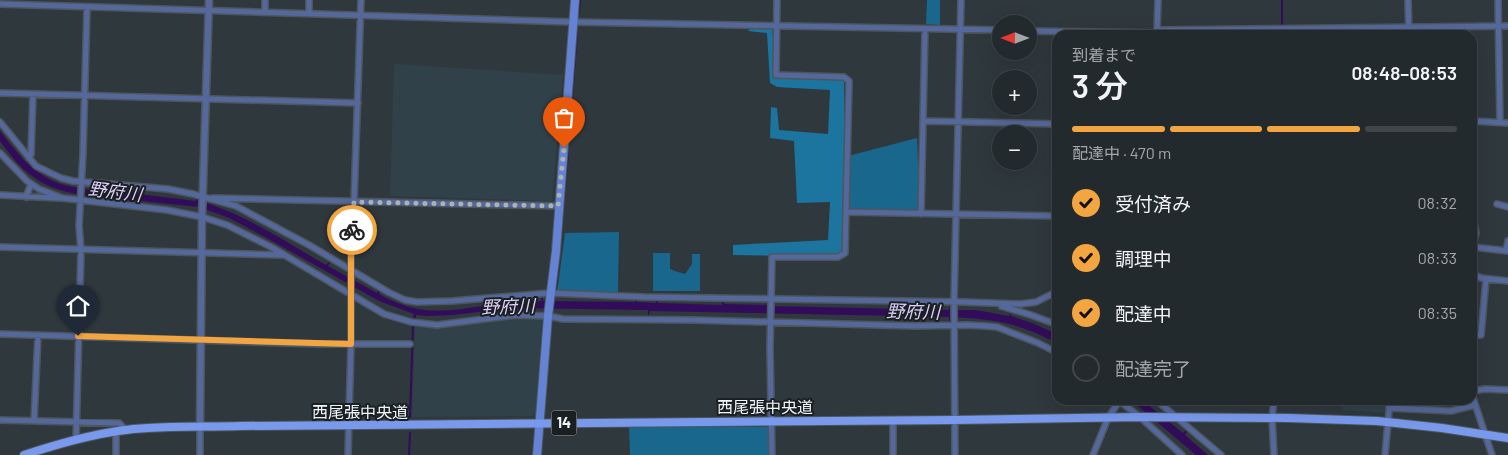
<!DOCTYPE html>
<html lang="ja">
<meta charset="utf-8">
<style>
:root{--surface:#232a2e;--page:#2b3236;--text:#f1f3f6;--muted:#a3a7aa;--line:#40464a;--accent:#f2a541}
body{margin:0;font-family:Barlow,"Noto Sans JP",sans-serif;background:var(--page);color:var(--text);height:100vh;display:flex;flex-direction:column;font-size:19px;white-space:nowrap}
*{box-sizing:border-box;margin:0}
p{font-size:16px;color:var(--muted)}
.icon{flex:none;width:28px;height:28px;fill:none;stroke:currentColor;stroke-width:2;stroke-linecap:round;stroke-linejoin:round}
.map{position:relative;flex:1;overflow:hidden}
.sheet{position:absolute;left:1052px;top:30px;width:425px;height:375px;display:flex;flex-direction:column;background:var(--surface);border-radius:15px;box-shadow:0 5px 20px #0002,0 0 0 1px var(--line)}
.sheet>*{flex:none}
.needle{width:32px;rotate:270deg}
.controls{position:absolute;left:992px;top:15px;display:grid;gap:10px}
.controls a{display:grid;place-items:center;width:45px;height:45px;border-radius:50%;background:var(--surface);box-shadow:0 5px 20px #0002,0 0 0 1px var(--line);font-size:25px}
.pin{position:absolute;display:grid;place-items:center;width:42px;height:42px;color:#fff;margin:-51px -21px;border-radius:50% 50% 50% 0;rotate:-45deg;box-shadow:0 0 5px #0007}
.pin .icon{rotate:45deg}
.courier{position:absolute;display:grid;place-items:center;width:50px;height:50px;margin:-25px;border:4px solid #f2a541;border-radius:50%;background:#fff;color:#222;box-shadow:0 1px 6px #0007}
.headline em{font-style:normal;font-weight:600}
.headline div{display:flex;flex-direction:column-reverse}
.headline{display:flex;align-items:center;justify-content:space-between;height:85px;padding:0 20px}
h1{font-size:32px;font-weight:600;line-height:38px}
.bar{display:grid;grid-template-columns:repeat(4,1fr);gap:8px 5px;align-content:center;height:60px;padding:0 20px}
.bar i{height:6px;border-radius:4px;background:var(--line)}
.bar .active{background:var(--accent)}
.bar p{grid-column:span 4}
ol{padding:0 20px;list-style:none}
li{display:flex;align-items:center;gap:15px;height:55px}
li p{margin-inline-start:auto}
li .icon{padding:5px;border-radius:50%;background:var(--accent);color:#111;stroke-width:4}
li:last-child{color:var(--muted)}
li i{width:28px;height:28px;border:2px solid var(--line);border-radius:50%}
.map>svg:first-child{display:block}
</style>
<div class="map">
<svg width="1508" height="455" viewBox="0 0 1508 455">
<rect width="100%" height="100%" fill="#2f383d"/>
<path fill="#31414a" d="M394 64 563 75 552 201 390 196Z
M515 316 542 318 536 412 534 416 412 417 415 327 442 326Z
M1343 400H1388L1387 413 1343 410Z"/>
<path fill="#19678c" d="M927 0H940V25L926 24Z
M917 138 920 214 849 213 848 156Z
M619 232 618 292 557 293 565 233Z
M653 253H670V269L678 272 685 274 692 264V254H700V291H653Z
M629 426 769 427 770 455H630Z"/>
<path fill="#1b759f" d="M772 26 776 75 844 77 846 251 838 257 733 255V245L828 240 830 202 797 203 794 141 770 138 771 107 777 108 779 130 828 134 830 90 777 87 770 83 767 33 748 31 750 29Z"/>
<path fill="#330b5b" d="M0 131C16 152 32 173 58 183 77 190 100 190 120 192L121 187H122V192L196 201 198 196V201C240 211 288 243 326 265L330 261 328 266 377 293 379 289H381L379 294C391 301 404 306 418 309 439 313 462 309 483 306 503 304 522 302 541 301L542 295 543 301 635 302 636 298H637V302L656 303V299H658V303L722 305V300H724V304L768 305V300H770V306L949 310 950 305H951V310H976L1009 316 1010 313 1011 316 1032 323 1057 334V343C1019 323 994 319 951 317V322H949V317L650 311 649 315 648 316V310L514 308 452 315 427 316 416 315 415 326 411 325 414 314 379 301 265 237 229 218 199 207 131 200V204H129V200C96 196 60 197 32 176 19 167 9 153 0 141Z
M1131 400H1142L1183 433 1186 430 1187 431 1185 435 1208 455H1196Z"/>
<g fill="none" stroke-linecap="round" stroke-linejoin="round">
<path stroke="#330b5b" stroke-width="2" d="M1282 0V25
M579 12 580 0
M569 135 577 32
M560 247 568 152
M556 284 558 266
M410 417 413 325
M409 455 410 433"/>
<defs>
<path id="minor" d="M1408 0 1409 35
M1498 0 1500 122
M0 4 573 22 1001 30
M265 12V0
M309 13V0
M1157 30 1508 26
M1029 31 1157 33
M1157 32 1158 0
M0 93 358 103
M923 121 1058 124
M1472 121 1508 123
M0 122 36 166 61 178 73 181 168 189 193 194 236 206 309 245 388 292 405 300 417 302 452 301 550 293 644 297 965 302 1021 304 1036 302 1058 291
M0 153 27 181 39 189 62 198 167 210 202 217 227 225 271 247 384 314 411 322 437 325 516 315 548 316 563 319 693 320 915 326 967 325 986 326 997 327 1038 343 1058 353
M29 158 31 154 33 94
M0 195 59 198
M26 197 31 184
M213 198 558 206
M1497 204 1508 207
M847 212 1058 216
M1472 213 1476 233 1472 248
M921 214 925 29
M0 247 282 255
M1473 247 1508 251
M1506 251 1508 241
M1472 274 1481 278 1508 281
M1001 306 1031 315 1058 325
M0 334 316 344H410
M1472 335H1481L1486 279
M1472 391 1485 389 1508 390
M1472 395 1492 455
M1118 400 1140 417 1182 455
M1156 400 1221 455
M1274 400 1272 418 1274 455
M1389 408 1451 411 1475 405
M0 420 119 423 126 430
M893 420V455
M34 421 38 335
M200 427V455
M116 432V455
M76 440 81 250 79 226 83 153 87 8
M348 455 351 344V243L354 202 361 0
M772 455 770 348 772 257H838L845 253 849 81 844 77 776 75 777 0
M955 455 954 302 961 0
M1093 455 1108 418 1120 400
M1385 455 1390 400"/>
<path id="tertiary" d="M200 427 202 217 209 0"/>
<path id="secondary" d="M537 455 548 316 556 251 575 0"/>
<path id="primary" d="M24 455C64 442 106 430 148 428 179 426 210 427 241 426L954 420 1140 417 1289 418 1377 421 1442 428 1508 438"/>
</defs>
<use href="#minor" stroke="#4e565b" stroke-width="8"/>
<use href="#tertiary" stroke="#4e565b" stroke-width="9"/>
<use href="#secondary" stroke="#4e565b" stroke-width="10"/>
<use href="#primary" stroke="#4e565b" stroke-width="10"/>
<use href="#minor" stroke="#55689c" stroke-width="5"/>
<use href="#tertiary" stroke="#55689c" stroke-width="6"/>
<use href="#secondary" stroke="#6583d4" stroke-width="8"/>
<use href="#primary" stroke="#7999ec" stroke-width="8"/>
</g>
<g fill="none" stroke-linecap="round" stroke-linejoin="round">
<path stroke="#abb2b7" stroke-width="5" stroke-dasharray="0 9" d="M352 230 354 202 558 206 564 148"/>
<path stroke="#f2a541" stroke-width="6" d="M78 336 351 344V243L352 230"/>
</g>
<g text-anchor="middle" stroke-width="4" stroke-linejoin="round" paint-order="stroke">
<rect fill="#1a1f21" stroke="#aeb4b8" stroke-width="1" x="551.5" y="410.5" width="25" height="25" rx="4"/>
<g font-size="15" font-weight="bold" fill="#eef4f8">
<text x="564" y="428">14</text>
</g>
<g font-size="16" fill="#eef4f8" stroke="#1a1f21">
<text x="765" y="413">西尾張中央道</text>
<text x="360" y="418">西尾張中央道</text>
</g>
<g font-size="18" font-style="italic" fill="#decffc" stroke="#1a1f21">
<text transform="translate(115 192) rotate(7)" y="6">野府川</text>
<text transform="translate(508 307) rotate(-2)" y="6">野府川</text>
<text transform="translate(913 312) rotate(1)" y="6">野府川</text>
</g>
</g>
</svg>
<div class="controls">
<a><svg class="needle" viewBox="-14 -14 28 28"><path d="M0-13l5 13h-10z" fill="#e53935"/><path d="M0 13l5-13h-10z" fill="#a3a7aa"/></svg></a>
<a>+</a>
<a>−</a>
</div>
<div class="pin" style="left:564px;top:148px;background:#ea580c"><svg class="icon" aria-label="bag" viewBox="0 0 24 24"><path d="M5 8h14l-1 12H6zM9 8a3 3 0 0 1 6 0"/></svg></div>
<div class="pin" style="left:78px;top:336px;background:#1f2937"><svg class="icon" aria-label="home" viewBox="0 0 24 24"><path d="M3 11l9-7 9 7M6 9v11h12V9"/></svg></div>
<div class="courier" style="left:352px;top:230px"><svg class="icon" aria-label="bike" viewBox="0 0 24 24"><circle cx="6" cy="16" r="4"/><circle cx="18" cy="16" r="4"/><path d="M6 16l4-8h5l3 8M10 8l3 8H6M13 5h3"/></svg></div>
<section class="sheet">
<div class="headline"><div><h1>3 分</h1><p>到着まで</p></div><em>08:48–08:53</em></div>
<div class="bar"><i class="active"></i><i class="active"></i><i class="active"></i><i></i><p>配達中 · 470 m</p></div>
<ol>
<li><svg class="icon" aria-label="check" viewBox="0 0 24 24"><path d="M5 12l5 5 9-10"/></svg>受付済み<p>08:32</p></li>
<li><svg class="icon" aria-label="check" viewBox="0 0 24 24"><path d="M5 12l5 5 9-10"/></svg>調理中<p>08:33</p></li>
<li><svg class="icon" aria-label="check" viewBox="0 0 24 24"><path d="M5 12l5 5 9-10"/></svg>配達中<p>08:35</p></li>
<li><i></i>配達完了</li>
</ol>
</section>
</div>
